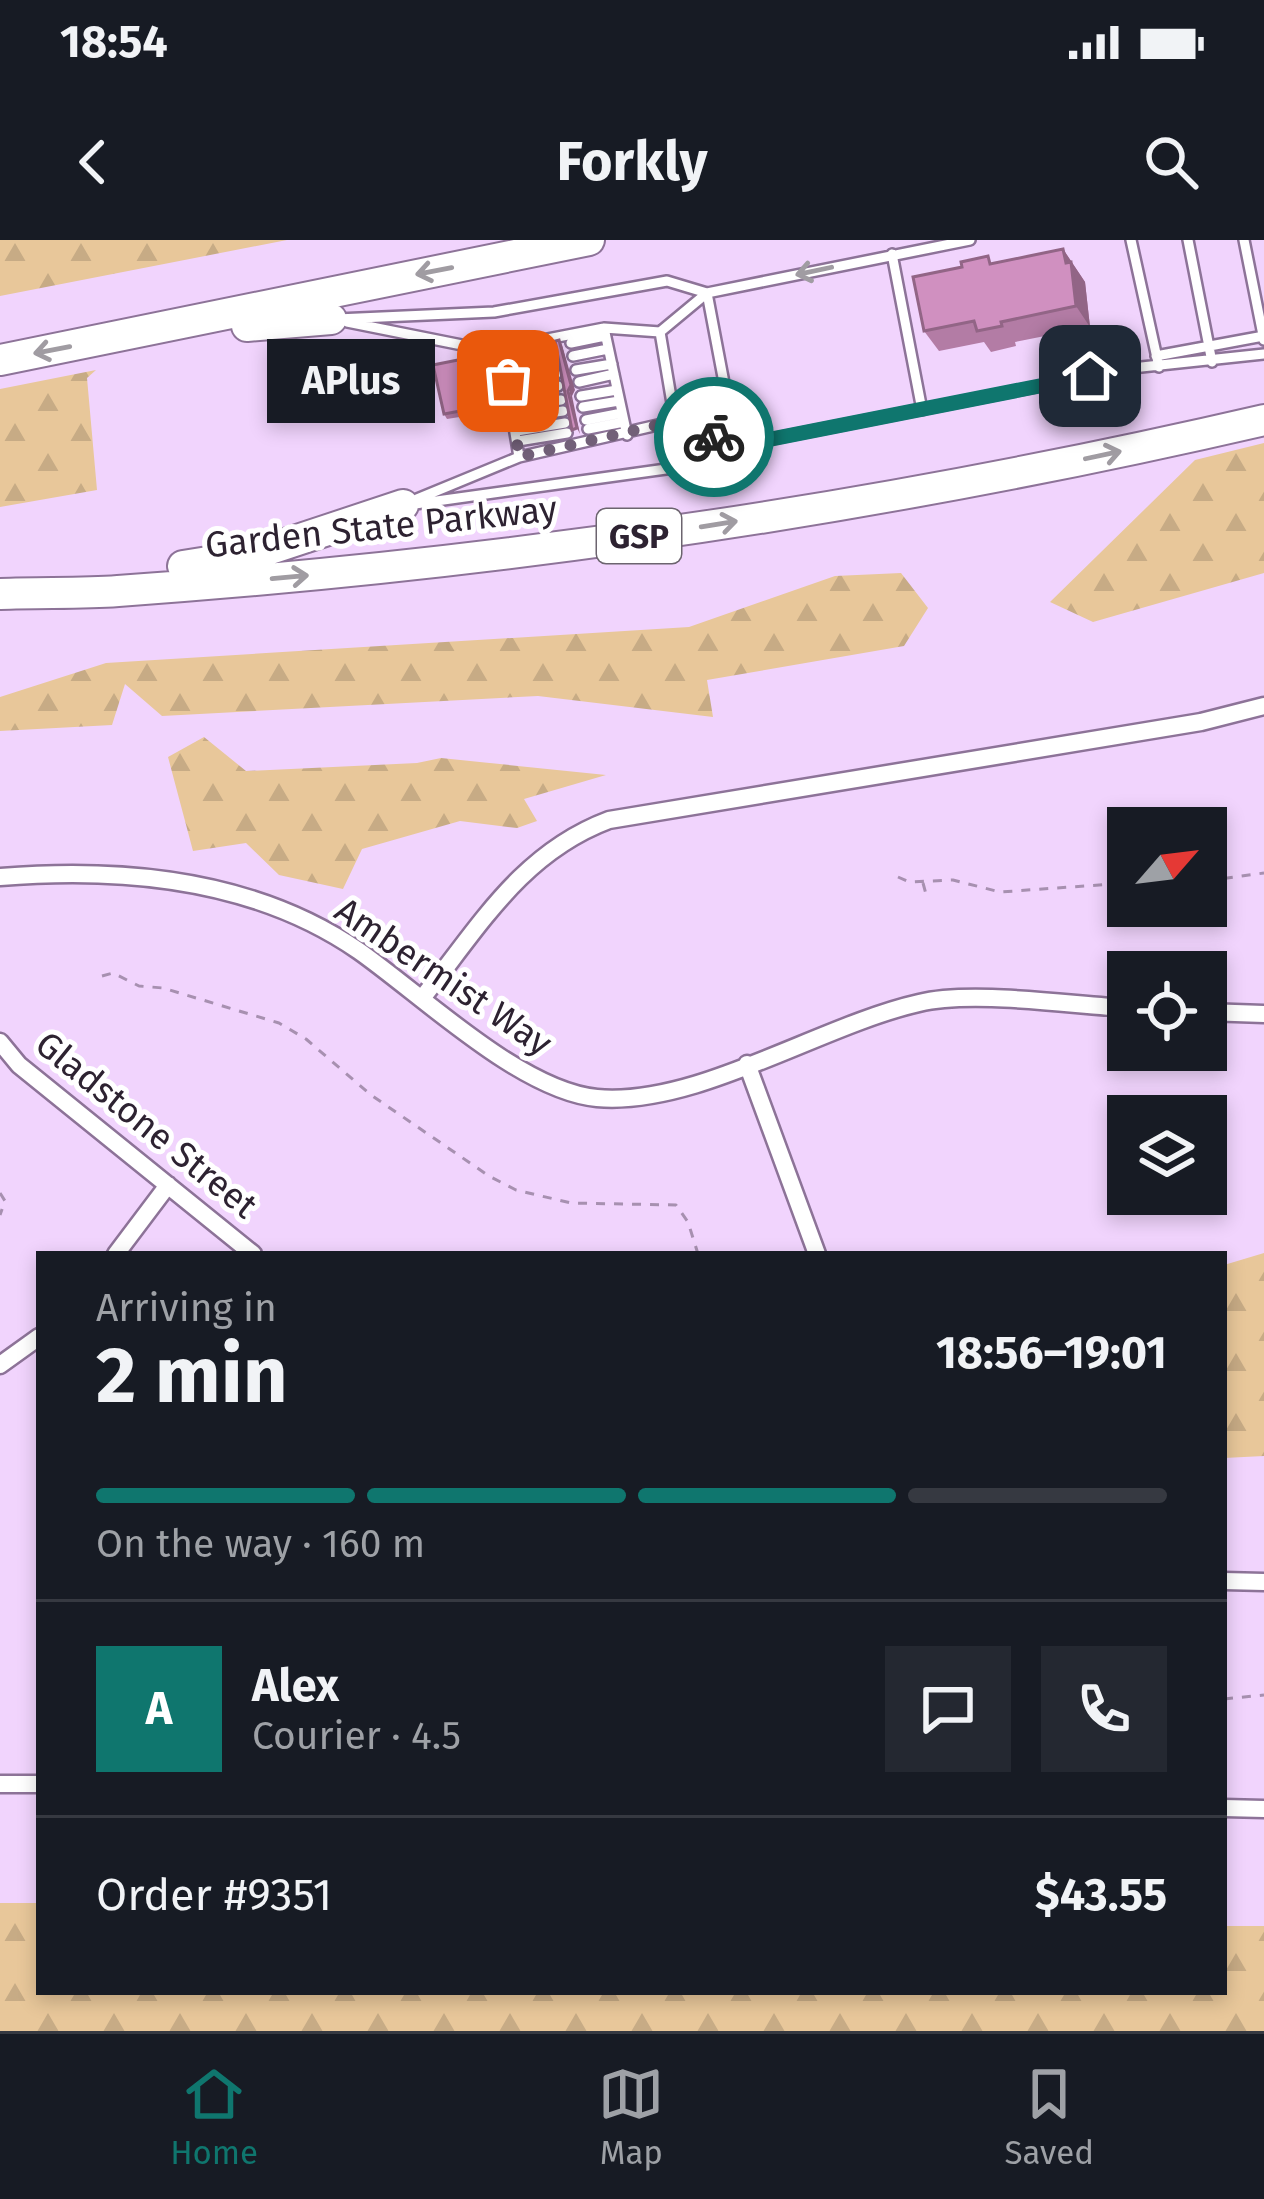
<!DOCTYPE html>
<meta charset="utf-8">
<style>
:root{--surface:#171b24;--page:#242831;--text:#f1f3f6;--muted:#9ea1a6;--line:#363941;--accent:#0f766e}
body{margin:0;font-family:"Fira Sans",sans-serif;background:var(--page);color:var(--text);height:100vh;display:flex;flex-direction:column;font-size:45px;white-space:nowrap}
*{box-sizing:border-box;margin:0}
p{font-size:39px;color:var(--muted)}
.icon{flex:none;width:66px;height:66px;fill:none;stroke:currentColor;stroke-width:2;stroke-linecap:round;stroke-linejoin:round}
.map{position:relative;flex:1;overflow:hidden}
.drawer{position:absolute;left:36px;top:1011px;width:1191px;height:744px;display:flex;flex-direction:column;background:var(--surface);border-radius:0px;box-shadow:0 6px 18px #0003}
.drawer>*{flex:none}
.needle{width:78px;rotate:62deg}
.controls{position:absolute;left:1107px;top:567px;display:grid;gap:24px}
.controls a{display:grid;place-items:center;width:120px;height:120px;border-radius:0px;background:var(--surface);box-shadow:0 6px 18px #0003;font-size:60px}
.pin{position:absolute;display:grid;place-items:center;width:102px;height:102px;color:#fff;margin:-51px;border-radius:24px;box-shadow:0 6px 18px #0006}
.courier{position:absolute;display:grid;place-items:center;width:120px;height:120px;margin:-60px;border:9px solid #0f766e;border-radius:50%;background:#fff;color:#222;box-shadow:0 3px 15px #0007}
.bubble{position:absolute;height:84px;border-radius:0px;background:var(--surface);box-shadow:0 6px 18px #0003;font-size:39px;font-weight:700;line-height:84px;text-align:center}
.overview em{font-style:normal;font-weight:700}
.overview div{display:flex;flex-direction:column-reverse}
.overview{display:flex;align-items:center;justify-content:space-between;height:204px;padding:0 60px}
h1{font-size:78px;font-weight:700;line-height:90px}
.bar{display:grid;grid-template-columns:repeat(4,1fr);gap:18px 12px;align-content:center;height:144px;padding:0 60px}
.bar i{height:15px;border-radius:9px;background:var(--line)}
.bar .on{background:var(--accent)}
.bar p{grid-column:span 4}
.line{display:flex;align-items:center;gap:30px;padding:0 60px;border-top:3px solid var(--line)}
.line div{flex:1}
.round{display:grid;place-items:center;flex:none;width:126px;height:126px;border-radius:0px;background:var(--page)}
.status{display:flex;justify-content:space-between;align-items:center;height:84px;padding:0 60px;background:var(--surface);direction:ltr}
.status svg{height:33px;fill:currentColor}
header{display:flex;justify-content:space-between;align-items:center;height:156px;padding:0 60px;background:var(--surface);font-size:54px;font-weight:700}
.tab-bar{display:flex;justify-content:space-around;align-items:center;height:168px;border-top:3px solid var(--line);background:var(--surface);font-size:33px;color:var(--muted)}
.tab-bar a{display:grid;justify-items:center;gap:6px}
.tab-bar .on{color:var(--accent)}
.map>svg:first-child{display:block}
</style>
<div class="status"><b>18:54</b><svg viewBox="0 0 49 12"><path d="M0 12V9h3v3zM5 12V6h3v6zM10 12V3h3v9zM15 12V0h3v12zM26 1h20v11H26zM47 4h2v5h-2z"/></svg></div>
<header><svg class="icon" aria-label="back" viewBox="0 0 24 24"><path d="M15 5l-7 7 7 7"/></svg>Forkly<svg class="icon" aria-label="search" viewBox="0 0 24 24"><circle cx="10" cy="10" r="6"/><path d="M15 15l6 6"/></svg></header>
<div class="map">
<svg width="1264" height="1791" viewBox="0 0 1264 1791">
<defs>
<pattern id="forest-firs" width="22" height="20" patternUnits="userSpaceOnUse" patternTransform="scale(3)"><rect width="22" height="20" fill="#e8c79a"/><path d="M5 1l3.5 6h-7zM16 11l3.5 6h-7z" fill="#c7ab85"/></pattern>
</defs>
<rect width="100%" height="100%" fill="#f1d4fd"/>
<path fill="url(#forest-firs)" d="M0 0H287L0 56Z
M96 130 87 138 97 250 0 267V149Z
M1264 203V333L1093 382 1050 362 1195 220Z
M901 333 928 368 904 406 707 440 713 477 538 456 162 476 125 444 112 485 0 491V457L106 423 689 387 835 336Z
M204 497 246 531 417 523 441 518 606 535 524 559 537 581 517 588 460 581 362 609 343 649 279 635 246 603 193 611 168 517Z
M1264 1013V1216L1224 1218V1025Z
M0 1663H39V1752H1224V1686H1264V1791H0Z"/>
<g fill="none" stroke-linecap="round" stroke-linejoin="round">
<defs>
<path id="service" d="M1131 0 1159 127
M1188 0 1212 122
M1244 0 1264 100
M892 14 922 170
M337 79 494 72 667 41 707 53 970 0
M347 82 472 107 501 108 604 88 660 92 707 53 736 206
M604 88 627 195
M660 92 675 181
M571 103 605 96
M501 108 519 217
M504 115 550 107
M573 116 608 109
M1156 116 1264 96
M506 127 553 120
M576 130 612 124
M508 141 556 134
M579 142 614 134
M510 154 558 146
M581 156 617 150
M512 167 561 160
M583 167 619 161
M514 178 563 171
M586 180 622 173
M588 189 624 182
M517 191 565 183
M518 201 567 193
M417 259 519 217 675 181 736 206
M408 265 702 224 736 206 1132 128 1264 114"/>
<path id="minor" d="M0 637C122 627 255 639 359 711 423 756 521 851 597 858 696 867 821 785 919 763 972 750 1070 765 1128 768
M423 757C479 687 521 613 609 580L1201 482 1264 466
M1206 772 1264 774
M0 802 19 825 253 1014
M747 824 817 1014
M116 1014 168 945
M0 1125 39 1097
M1224 1341 1264 1342
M0 1544H39
M1224 1568 1264 1569"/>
<path id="motorway" d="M247 86 331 79
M0 120 589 0
M183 326 252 315 403 265
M0 354C39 352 79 354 118 351 503 324 888 267 1264 180"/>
</defs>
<use href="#service" stroke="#8d7398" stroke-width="14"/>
<use href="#minor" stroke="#8d7398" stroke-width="21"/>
<use href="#motorway" stroke="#8d7398" stroke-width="34"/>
<path stroke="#a790b0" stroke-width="3" stroke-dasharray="9 9" stroke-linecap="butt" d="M898 637 909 642 953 640 1000 652 1128 643
M1206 641 1264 633
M923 643 927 658
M102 736 113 733 139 746 163 748 279 783 306 799 371 855 489 936 516 950 571 963 676 965 688 982 698 1014
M0 953 5 961 0 975
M1224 1459 1264 1455"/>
<use href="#service" stroke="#fff" stroke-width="9"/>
<use href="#minor" stroke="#fff" stroke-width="16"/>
<use href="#motorway" stroke="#fff" stroke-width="30"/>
</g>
<path fill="#b37ca5" d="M1063 9 1085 42 1090 87 1015 102 1016 106 991 112 984 102 939 111 924 91Z
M481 121 491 172 447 179 444 174Z"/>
<path fill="#926586" d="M1063 9 1085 42 1090 87 1076 66Z
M559 100 562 105 575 150 572 156 580 194 577 188Z
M478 116 481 121 491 172 487 166Z"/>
<path fill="#d090c0" stroke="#926586" stroke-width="3" d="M1063 9 1066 23 1071 22 1076 66 1001 82 1002 86 977 91 974 81 924 91 913 37 962 27 961 22 988 16 990 24Z
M559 100 571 145 568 151 577 188 572 190 555 101Z
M478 116 487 166 444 174 433 125Z"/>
<defs><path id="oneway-shaft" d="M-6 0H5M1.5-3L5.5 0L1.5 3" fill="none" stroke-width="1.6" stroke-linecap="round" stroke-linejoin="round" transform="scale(3)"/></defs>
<g stroke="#a09ca2">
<use href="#oneway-shaft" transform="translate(434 31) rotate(169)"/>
<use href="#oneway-shaft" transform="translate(814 31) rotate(168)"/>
<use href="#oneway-shaft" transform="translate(52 110) rotate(169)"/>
<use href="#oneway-shaft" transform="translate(1103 215) rotate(-12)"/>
<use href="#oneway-shaft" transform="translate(719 284) rotate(-9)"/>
<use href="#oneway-shaft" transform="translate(290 337) rotate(-5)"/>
</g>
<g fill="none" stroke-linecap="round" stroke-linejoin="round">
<path stroke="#726078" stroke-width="12" stroke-dasharray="0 21.6" d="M508 141 519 217 675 181 714 197"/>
<path stroke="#0f766e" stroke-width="15" d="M714 197 736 206 1090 136"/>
</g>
<g text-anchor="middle" stroke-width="10" stroke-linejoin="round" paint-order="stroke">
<rect fill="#fff" stroke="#6c646f" stroke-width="3" x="597" y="269" width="84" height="54" rx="9"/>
<g font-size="33" font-weight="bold" fill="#2d2231">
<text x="639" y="308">GSP</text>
</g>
<g font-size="36" fill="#2d2231" stroke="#fff">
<text transform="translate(381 286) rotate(-6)" y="13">Garden State Parkway</text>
<text transform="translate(444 736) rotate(34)" y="13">Ambermist Way</text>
<text transform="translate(147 884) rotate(39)" y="13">Gladstone Street</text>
</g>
</g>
</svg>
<div class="controls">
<a><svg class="needle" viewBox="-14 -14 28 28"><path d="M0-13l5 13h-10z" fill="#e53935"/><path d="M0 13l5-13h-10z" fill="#9ea1a6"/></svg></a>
<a><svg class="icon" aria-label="locate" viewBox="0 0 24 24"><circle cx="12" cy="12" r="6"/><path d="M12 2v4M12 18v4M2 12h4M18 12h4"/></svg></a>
<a><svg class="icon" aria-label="layers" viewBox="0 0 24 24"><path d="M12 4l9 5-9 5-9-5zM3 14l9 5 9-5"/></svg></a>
</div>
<div class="pin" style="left:508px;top:141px;background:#ea580c"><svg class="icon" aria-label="bag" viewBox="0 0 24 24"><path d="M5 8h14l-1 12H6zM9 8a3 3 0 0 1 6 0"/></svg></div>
<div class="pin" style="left:1090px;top:136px;background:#1f2937"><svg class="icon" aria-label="home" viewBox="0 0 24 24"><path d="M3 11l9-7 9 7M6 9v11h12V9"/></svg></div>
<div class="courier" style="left:714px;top:197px"><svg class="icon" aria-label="bike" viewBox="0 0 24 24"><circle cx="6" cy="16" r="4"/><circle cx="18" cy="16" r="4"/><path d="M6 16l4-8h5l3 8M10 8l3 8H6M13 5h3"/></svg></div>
<div class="bubble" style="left:267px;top:99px;width:168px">APlus</div>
<section class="drawer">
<div class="overview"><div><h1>2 min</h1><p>Arriving in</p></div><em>18:56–19:01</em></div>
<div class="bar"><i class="on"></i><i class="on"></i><i class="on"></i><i></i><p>On the way · 160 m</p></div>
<div class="line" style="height:216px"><b class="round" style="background:var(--accent);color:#fff">A</b><div><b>Alex</b><p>Courier · 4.5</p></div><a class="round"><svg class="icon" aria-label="chat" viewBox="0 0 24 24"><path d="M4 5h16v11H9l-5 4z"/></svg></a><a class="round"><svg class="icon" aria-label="phone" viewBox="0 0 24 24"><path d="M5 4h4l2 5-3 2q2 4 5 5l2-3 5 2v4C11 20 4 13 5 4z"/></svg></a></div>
<div class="line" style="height:156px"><div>Order #9351</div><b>$43.55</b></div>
</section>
</div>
<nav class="tab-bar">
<a class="on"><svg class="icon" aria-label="home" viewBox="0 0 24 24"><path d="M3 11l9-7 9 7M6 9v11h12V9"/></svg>Home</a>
<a><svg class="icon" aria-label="map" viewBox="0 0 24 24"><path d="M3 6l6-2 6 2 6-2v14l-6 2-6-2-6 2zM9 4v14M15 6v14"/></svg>Map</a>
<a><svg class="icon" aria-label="saved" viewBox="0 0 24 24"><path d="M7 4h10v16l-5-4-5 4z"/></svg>Saved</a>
</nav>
